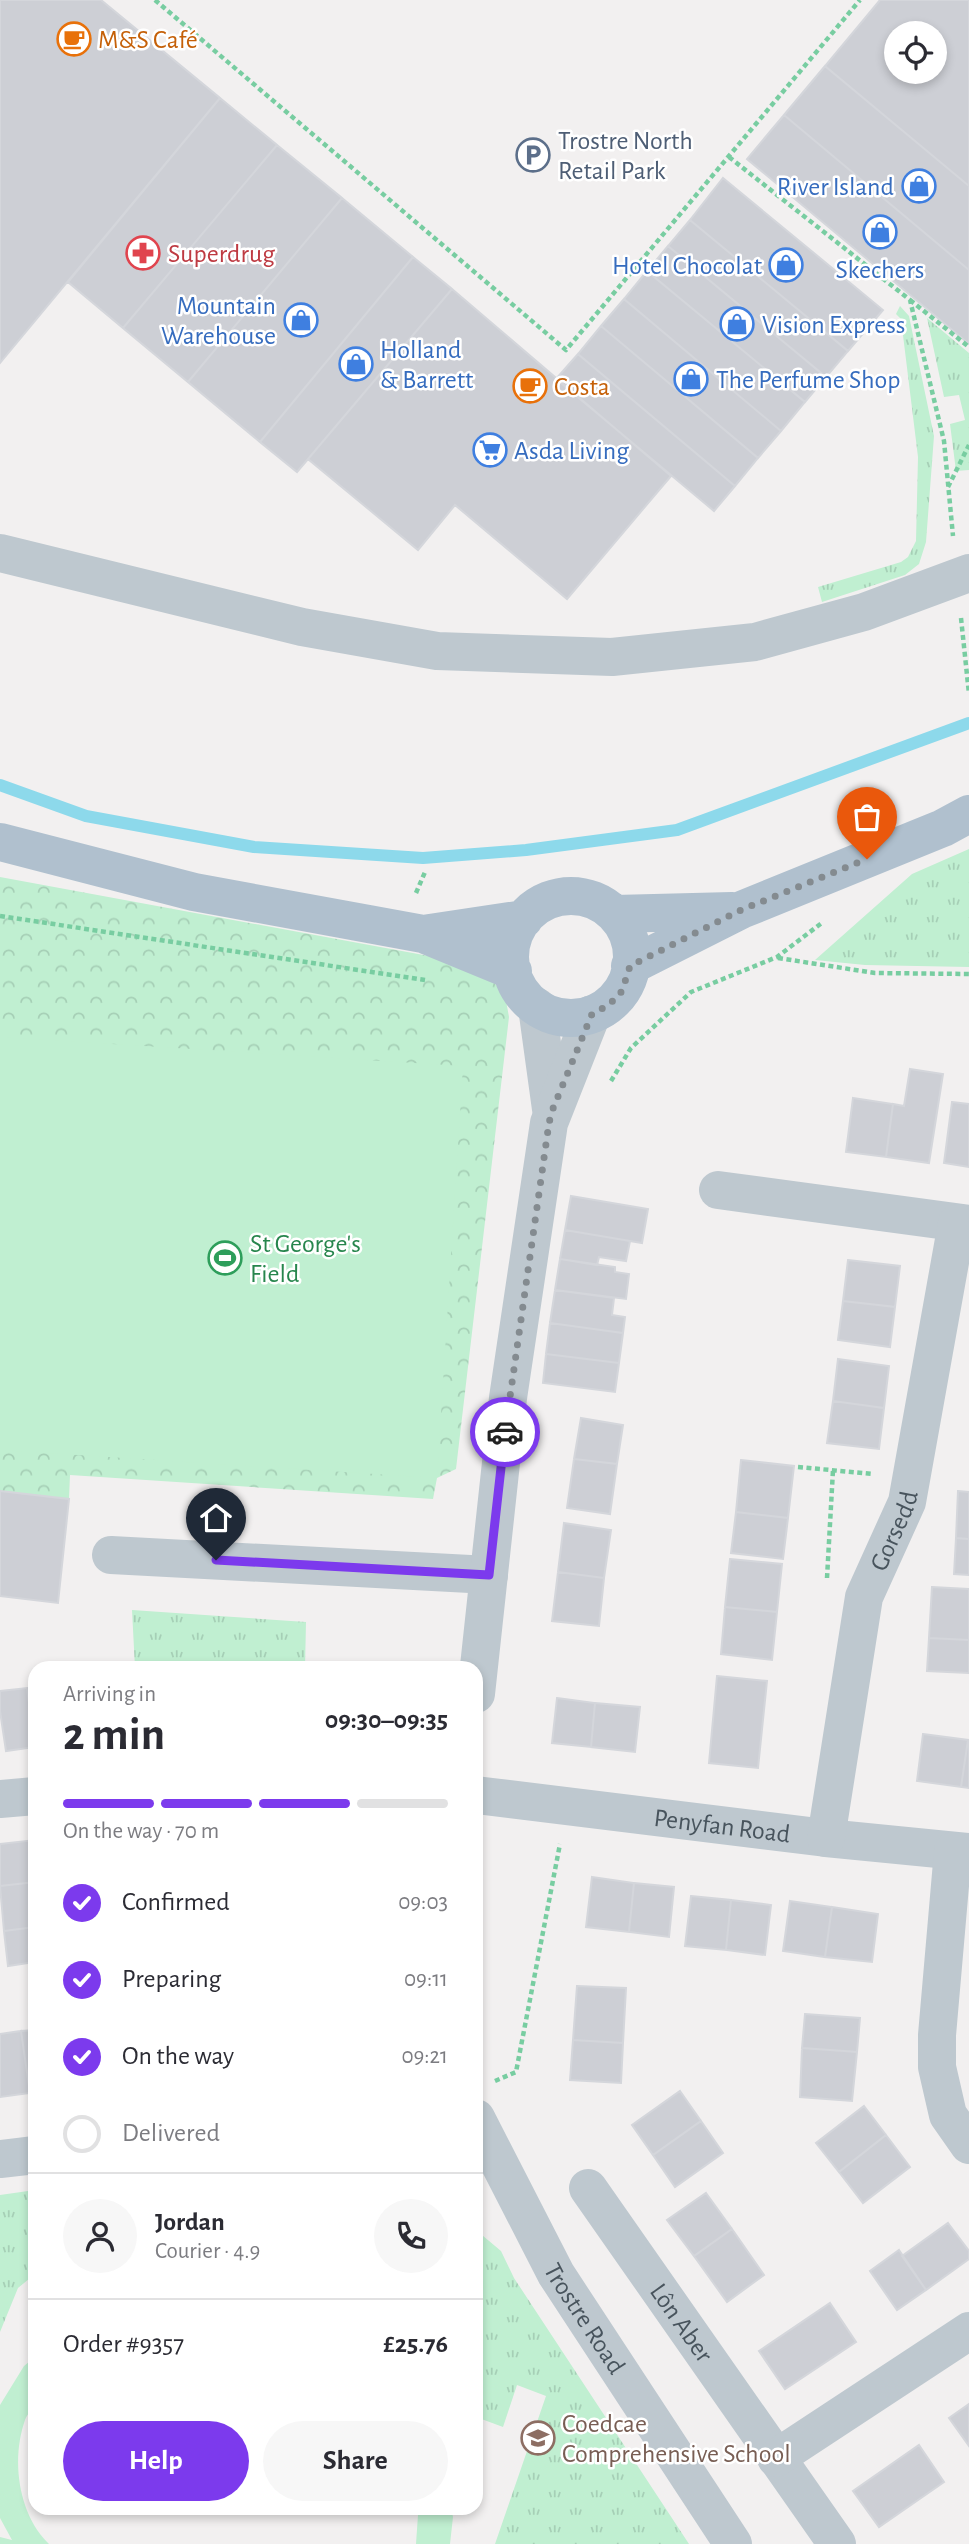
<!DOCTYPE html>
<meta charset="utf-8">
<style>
:root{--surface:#fff;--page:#f7f7f7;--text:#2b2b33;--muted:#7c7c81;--line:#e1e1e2;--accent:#7c3aed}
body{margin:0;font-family:"Alegreya Sans",sans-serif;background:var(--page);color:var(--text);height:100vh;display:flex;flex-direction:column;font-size:26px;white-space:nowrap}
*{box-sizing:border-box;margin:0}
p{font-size:23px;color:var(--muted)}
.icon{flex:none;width:38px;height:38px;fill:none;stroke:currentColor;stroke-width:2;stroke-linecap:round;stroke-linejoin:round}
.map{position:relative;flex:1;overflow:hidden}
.drawer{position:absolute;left:28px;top:1661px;width:455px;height:854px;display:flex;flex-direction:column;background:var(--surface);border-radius:21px;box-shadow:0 4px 10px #0003}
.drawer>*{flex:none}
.fabs{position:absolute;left:884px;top:21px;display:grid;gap:14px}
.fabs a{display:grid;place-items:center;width:63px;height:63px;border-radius:50%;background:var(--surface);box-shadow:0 4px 10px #0003;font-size:35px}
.pin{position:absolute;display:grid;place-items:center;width:60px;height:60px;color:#fff;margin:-72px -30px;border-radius:50% 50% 50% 0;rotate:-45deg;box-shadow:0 0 7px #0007}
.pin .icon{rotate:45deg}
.courier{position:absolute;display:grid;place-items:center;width:70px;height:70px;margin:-35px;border:5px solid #7c3aed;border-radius:50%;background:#fff;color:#222;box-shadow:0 2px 9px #0007}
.head em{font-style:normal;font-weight:700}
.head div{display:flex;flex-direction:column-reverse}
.head{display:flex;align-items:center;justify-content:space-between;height:119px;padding:0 35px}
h1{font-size:46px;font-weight:700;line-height:52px}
.bar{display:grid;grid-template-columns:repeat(4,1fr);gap:10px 7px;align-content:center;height:84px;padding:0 35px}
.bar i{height:9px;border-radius:5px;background:var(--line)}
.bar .current{background:var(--accent)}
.bar p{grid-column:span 4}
.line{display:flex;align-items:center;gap:18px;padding:0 35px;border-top:2px solid var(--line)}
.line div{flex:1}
.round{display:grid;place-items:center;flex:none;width:74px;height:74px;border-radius:37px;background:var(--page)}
ol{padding:0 35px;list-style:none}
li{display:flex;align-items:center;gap:21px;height:77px}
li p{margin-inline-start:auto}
li .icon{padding:7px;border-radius:50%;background:var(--accent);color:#fff;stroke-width:4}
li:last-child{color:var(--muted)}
li i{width:38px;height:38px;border:4px solid var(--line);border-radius:50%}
.primary-button{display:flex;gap:14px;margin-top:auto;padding:14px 35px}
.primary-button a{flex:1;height:80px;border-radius:42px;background:var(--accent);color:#fff;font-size:28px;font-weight:700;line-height:80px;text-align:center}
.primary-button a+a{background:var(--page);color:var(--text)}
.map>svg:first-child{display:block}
</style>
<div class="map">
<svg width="969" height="2544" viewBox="0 0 969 2544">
<defs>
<pattern id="grass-tufts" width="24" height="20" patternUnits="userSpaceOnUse" patternTransform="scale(1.75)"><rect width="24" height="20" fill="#c0efd1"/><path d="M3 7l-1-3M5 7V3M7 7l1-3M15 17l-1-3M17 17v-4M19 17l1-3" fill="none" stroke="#a6cfb6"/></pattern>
<pattern id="forest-crowns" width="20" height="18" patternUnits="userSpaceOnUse" patternTransform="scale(1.75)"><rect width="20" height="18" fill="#c0efd1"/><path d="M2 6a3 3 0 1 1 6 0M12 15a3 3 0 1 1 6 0" fill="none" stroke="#a6cfb6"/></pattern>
</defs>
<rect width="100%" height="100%" fill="#f2f0f0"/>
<path fill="url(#grass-tufts)" d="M900 306 909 316 934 436 926 542 919 564 905 575 822 602 818 587 901 562 908 557 916 541 918 457 901 319 896 314Z
M927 318 969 353V470L956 471 950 424 965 420 959 395 944 397Z
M969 849V967L865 965 815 960 912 874Z
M132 1610 306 1622 305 1668H135Z
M35 2190V2274L18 2288 0 2332V2195Z
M476 2230 501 2251 514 2278 689 2544H495L546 2396 517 2385 503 2427 476 2417Z"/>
<path fill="url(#forest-crowns)" d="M0 877 429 956 482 969 505 995 509 1017 456 1469 437 1478 433 1499 70 1475 69 1499 0 1491Z"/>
<path fill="#c0efd1" d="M0 1037 463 1066 437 1478 0 1450Z
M35 2357C35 2371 38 2388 35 2401 34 2408 27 2414 25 2420 11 2460 18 2514 49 2544H0V2537L12 2540 0 2518V2405L24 2366Z
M417 2508H451L453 2517 450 2544H416L418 2515Z"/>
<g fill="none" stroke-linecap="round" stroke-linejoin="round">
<path stroke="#8dd9eb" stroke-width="12" d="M0 785 86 816 254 847 423 858 526 850 677 830 969 723"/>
</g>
<path fill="#cdcfd5" stroke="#d4d6db" stroke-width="2" fill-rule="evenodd" d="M0 0H101L220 98 0 363Z
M880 0H969V186L825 66ZM896 33H934V72H896Z
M825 66 969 186V270L784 115Z
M220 98 277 145 123 328 68 282Z
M784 115 969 270V344L747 159Z
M277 145 342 198 188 382 123 328Z
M723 178 883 310 848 351 690 220Z
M342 198 413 257 260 442 188 382Z
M690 220 848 351 826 377 668 246Z
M668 246 826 377 805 402 647 271Z
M413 257 452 289 297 472 260 442Z
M647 271 805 402 781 431 624 299Z
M452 289 671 476 567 599 455 505 418 550 308 459Z
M624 299 781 431 758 458 601 326Z
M601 326 758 458 735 486 578 354Z
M578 354 735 486 714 511 556 379Z
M910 1069 943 1074 929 1163 886 1157 893 1104 904 1106Z
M853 1098 893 1104 886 1157 846 1152Z
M952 1102 969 1104V1167L944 1163Z
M571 1196 648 1209 642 1243 565 1230Z
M565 1230 630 1241 626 1261 599 1257 597 1265 560 1259Z
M560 1259 615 1267V1272L629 1274 626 1299 555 1290Z
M848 1260 900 1266 895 1307 843 1301Z
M555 1290 614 1298 612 1315 625 1317 623 1333 550 1323Z
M843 1301 895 1307 890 1347 838 1340Z
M550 1323 623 1333 619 1363 546 1354Z
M546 1354 619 1363 615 1392 543 1383Z
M838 1359 889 1366 884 1408 833 1401Z
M833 1401 884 1408 879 1449 827 1443Z
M581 1418 623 1425 617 1464 574 1459Z
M574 1459 617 1464 610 1514 567 1508Z
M741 1460 794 1466 788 1518 736 1512Z
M0 1491 69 1499 58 1603 0 1596Z
M958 1491 969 1492V1539L956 1538Z
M736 1512 788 1518 783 1559 731 1553Z
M564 1523 611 1530 604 1578 558 1572Z
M956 1538 969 1539V1575L954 1574Z
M730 1559 782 1564 777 1612 725 1607Z
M558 1572 604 1578 599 1626 552 1621Z
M932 1587 969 1589V1640L929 1638Z
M725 1607 777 1612 772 1660 721 1654Z
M929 1638 969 1640V1673L927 1671Z
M717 1676 767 1681 758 1768 709 1763Z
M35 1687V1746L27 1688Z
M27 1688 35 1747 6 1751 0 1711V1691Z
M557 1698 595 1703 591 1747 552 1743Z
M595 1703 640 1707 635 1752 591 1747Z
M923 1734 968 1740 961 1787 917 1781Z
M968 1740H969V1788L961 1787Z
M35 1840V1882L0 1886V1844Z
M592 1877 634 1883 629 1932 586 1927Z
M35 1882V1927L4 1931 0 1886Z
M634 1883 674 1887 669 1937 629 1932Z
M691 1896 731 1900 726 1950 685 1946Z
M731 1900 771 1905 765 1955 726 1950Z
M790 1901 832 1907 825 1957 783 1951Z
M832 1907 878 1914 872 1962 825 1957Z
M35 1927V1962L8 1966 4 1931Z
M577 1986 626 1988 623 2043 573 2040Z
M805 2014 860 2018 857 2052 802 2048Z
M35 2030V2092L30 2093 21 2031Z
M21 2031 30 2093 0 2097V2034Z
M573 2040 623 2043 621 2083 570 2080Z
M802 2048 857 2052 852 2101 800 2097Z
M680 2091 701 2121 653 2155 632 2125Z
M864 2106 886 2135 839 2172 816 2143Z
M701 2121 723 2153 675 2187 653 2155Z
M886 2135 910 2167 863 2203 839 2172Z
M706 2193 732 2229 694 2256 667 2220Z
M948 2223 969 2251V2259L926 2290 902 2256Z
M732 2229 764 2275 727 2302 694 2256Z
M899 2250 926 2290 897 2310 870 2271Z
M830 2303 856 2342 785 2389 759 2351Z
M969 2404V2446L949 2418Z
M919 2445 944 2482 879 2527 853 2491Z"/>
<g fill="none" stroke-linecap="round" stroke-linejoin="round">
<path stroke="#78cda1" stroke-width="4.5" stroke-dasharray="5 3.5" stroke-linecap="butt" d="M155 0 566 350 860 0
M729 157 910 300 944 441 953 536
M910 300 969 347
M948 487 969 445
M961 618 969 694
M416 893 425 872
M0 916 425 980
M778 958 875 973 969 974
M611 1081 631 1048 691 992 777 957 823 922
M798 1467 873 1474
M827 1578 833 1470
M495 2081 516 2072 560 1844"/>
<g stroke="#bec8cf" stroke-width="38">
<path d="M0 553 302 627 437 651 612 657 755 642 864 612 969 573"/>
<path d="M537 1007 551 1109"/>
<path d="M718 1190 969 1224"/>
<path d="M111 1555 489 1575"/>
<path d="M476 1694 508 1398 549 1123 592 1014"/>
<path id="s1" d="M476 1795 826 1838 969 1852"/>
<path d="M0 1799 35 1796"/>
<path id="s2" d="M826 1838 864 1597 907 1502 957 1223"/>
<path d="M953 1851 937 2035V2067L948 2115 969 2145"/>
<path id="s3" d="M476 2118 556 2274 733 2544"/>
<path d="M0 2159 35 2155"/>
<path id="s4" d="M588 2188 837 2544"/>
<path d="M776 2458 969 2331"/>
</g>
<path stroke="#b0c0ce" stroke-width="38" d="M0 842 194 892 423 934 513 971
M510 957a61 61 0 1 1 122 0a61 61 0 1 1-122 0Z
M615 914 732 911
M423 934 524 919
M630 966 741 910 943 828 969 814"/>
</g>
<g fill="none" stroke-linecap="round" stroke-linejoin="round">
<path stroke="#848b90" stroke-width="7" stroke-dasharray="0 12.6" d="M505 1432 549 1123 552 1111 592 1014 609 1005 622 991 630 966 741 910 867 859"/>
<path stroke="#7c3aed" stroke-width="9" d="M216 1560 489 1575 505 1432"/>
</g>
<defs>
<symbol id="cafe-ring" viewBox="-11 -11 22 22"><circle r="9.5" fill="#fff" stroke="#e8710a" stroke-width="1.5"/><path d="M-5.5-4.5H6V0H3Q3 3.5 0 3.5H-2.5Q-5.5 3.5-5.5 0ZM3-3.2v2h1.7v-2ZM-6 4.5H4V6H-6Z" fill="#e8710a"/></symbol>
<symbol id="parking-ring" viewBox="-11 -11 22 22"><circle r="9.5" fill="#fff" stroke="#5c6f8a" stroke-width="1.5"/><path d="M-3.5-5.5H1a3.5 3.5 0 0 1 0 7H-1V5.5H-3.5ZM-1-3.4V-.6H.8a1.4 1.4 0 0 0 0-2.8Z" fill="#5c6f8a"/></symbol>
<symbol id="shop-ring" viewBox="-11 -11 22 22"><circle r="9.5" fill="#fff" stroke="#3f7fe0" stroke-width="1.5"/><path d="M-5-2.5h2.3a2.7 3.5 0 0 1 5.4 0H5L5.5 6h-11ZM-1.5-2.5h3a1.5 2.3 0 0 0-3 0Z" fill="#3f7fe0"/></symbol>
<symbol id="pharmacy-ring" viewBox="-11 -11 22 22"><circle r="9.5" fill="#fff" stroke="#e0444e" stroke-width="1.5"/><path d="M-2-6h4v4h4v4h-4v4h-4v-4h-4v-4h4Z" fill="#e0444e"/></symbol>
<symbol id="supermarket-ring" viewBox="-11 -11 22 22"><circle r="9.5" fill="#fff" stroke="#3f7fe0" stroke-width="1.5"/><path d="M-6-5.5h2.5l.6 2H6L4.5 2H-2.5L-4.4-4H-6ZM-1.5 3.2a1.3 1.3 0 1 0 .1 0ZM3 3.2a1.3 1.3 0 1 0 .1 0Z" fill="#3f7fe0"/></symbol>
<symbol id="stadium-ring" viewBox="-11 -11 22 22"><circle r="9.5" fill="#fff" stroke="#2e9e5b" stroke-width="1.5"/><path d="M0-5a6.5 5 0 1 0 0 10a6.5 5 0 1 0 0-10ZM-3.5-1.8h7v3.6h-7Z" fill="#2e9e5b"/></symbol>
<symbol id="school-ring" viewBox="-11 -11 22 22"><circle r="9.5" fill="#fff" stroke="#8d6e63" stroke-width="1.5"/><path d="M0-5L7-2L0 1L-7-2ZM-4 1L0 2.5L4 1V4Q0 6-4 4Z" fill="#8d6e63"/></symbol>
</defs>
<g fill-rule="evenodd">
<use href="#cafe-ring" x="55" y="20" width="38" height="38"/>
<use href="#parking-ring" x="514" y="136" width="38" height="38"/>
<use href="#shop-ring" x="900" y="167" width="38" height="38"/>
<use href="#shop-ring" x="861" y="213" width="38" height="38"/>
<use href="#pharmacy-ring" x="124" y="234" width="38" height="38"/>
<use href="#shop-ring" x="767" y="246" width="38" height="38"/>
<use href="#shop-ring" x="282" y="301" width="38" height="38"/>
<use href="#shop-ring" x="718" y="305" width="38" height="38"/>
<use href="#shop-ring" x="337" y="345" width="38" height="38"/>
<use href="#shop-ring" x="672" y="360" width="38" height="38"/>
<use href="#cafe-ring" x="511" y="367" width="38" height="38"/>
<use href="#supermarket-ring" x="471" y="431" width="38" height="38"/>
<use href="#stadium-ring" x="206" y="1239" width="38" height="38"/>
<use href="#school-ring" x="519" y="2419" width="38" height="38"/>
</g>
<g text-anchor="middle" stroke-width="5" stroke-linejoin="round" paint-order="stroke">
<g font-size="26" fill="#c56008" stroke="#fff" text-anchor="start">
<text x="98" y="48">M&amp;S Café</text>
<text x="554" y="395">Costa</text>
</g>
<g font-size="26" fill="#4e5e75" stroke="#fff" text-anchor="start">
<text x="558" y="149">Trostre North<tspan x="558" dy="30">Retail Park</tspan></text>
</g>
<g font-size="26" fill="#366cbe" stroke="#fff" text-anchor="start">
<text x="894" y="195" text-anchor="end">River Island</text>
<text x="762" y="274" text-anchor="end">Hotel Chocolat</text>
<text x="880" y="278" text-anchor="middle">Skechers</text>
<text x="276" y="314" text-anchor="end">Mountain<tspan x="276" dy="30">Warehouse</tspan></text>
<text x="762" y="333">Vision Express</text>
<text x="380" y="358">Holland<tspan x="380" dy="30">&amp; Barrett</tspan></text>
<text x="716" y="388">The Perfume Shop</text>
<text x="514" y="459">Asda Living</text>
</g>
<g font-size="26" fill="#be3a42" stroke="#fff" text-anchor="start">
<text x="168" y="262">Superdrug</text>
</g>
<g font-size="26" fill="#27864d" stroke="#fff" text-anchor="start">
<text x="250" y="1252">St George's<tspan x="250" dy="30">Field</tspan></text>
</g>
<g font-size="26" fill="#48545d" stroke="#fff">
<text dy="9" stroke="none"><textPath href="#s2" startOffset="317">Gorsedd</textPath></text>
<text dy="9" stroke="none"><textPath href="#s1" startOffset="248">Penyfan Road</textPath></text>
<text dy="9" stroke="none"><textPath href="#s3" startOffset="228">Trostre Road</textPath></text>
<text dy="9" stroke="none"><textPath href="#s4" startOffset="164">Lôn Aber</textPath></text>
</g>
<g font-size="26" fill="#785e54" stroke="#fff" text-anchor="start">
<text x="562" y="2432">Coedcae<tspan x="562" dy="30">Comprehensive School</tspan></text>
</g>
</g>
</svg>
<div class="fabs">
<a><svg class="icon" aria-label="locate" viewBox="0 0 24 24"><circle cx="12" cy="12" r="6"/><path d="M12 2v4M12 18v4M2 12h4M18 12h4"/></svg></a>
</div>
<div class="pin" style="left:867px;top:859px;background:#ea580c"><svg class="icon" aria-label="bag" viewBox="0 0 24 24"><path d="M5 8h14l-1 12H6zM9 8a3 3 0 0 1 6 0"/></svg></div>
<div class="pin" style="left:216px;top:1560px;background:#1f2937"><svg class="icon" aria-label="home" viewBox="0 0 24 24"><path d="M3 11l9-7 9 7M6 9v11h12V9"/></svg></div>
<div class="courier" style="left:505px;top:1432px"><svg class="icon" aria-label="car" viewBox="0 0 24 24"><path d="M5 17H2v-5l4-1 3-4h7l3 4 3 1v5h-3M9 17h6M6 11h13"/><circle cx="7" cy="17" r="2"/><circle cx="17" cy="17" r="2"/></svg></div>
<section class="drawer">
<div class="head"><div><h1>2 min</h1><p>Arriving in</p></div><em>09:30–09:35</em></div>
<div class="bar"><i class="current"></i><i class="current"></i><i class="current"></i><i></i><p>On the way · 70 m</p></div>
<ol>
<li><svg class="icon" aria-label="check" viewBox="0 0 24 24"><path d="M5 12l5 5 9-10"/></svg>Confirmed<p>09:03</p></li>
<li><svg class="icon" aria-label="check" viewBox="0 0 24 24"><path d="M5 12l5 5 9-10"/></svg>Preparing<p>09:11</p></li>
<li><svg class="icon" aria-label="check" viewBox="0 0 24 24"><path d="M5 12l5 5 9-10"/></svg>On the way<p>09:21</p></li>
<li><i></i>Delivered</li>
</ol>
<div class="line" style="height:126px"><a class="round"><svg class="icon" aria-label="person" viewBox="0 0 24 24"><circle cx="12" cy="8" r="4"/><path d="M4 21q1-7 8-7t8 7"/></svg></a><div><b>Jordan</b><p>Courier · 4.9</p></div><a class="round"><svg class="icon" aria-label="phone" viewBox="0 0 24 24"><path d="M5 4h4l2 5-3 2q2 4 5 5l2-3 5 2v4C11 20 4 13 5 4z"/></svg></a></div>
<div class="line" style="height:91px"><div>Order #9357</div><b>£25.76</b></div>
<div class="primary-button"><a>Help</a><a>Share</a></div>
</section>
</div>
